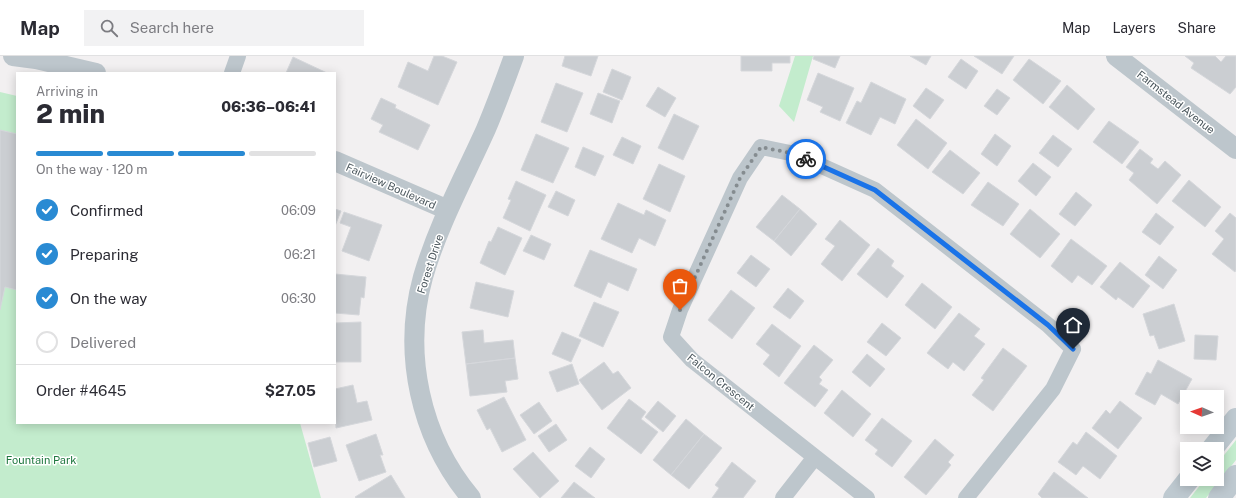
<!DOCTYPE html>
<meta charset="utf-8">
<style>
:root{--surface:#fff;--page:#f2f2f3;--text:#2b2b33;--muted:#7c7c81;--line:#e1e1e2;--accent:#298ad3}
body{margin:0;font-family:"Public Sans",sans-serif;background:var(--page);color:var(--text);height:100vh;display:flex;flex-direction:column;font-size:15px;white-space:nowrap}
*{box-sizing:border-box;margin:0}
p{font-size:13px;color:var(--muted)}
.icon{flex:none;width:22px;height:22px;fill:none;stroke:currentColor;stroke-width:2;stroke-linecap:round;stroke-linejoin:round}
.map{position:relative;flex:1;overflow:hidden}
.drawer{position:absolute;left:16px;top:16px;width:320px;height:352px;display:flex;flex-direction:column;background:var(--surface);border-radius:0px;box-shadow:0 2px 10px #0003}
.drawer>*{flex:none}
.needle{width:26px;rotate:272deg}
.tools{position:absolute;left:1180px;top:334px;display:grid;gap:8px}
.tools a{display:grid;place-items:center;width:44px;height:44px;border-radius:0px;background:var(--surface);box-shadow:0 2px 10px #0003;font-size:20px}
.pin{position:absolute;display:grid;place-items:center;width:34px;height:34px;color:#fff;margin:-41px -17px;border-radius:50% 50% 50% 0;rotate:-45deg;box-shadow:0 0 4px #0007}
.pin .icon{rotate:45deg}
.courier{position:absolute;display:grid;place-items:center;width:40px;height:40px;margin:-20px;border:3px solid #1a73e8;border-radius:50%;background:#fff;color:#222;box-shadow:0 1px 5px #0007}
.summary em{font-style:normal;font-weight:800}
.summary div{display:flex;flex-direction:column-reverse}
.summary{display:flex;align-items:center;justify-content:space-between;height:68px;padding:0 20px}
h1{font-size:26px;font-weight:800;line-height:30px}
.bar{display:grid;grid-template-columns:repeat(4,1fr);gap:6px 4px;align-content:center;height:48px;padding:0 20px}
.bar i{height:5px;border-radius:3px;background:var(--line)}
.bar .current{background:var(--accent)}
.bar p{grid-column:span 4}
.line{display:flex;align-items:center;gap:10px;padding:0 20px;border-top:1px solid var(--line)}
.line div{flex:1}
ol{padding:0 20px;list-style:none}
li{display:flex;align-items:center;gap:12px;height:44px}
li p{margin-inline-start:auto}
li .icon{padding:4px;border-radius:50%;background:var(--accent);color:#fff;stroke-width:4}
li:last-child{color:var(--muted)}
li i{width:22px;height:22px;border:2px solid var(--line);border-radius:50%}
header{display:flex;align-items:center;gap:24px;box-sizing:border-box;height:56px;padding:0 20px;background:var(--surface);border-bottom:1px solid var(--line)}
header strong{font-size:19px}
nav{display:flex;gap:22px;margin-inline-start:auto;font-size:14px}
.search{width:280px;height:36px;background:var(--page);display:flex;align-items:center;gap:10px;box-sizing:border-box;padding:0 14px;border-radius:0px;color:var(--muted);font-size:15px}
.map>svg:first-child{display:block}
</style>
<header>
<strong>Map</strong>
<div class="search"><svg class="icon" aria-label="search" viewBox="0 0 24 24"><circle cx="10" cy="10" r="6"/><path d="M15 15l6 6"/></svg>Search here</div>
<nav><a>Map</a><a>Layers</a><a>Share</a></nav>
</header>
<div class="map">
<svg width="1236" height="442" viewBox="0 0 1236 442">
<rect width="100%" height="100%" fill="#f2f0f1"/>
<path fill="#c3eccd" d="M795 0H813L794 66 779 50Z
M0 36 17 40V367H300L321 442H0Z
M1236 384V404L1206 442H1190L1205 423H1217V408Z"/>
<path fill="#cbced2" stroke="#d5d7db" d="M434 0H442L457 6 438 49 398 31 408 6 428 15Z
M565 0H598L591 20 562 10Z
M741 0H790V7H772V15H741Z
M814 0H840L835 12 813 3Z
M910 0H931L926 9Z
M974 0H1014L1002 18Z
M1185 0H1215L1221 6 1226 0H1236V31L1230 38 1191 12 1194 7Z
M293 1 327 17H286Z
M961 3 978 15 966 33 948 21Z
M1029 3 1061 25 1043 48 1013 24Z
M612 13 631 21 622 44 603 36Z
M818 17 854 32 840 65 820 56 823 51 807 44Z
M871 26 906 43 895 68 880 61 871 79 846 67 857 45 861 47Z
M556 27 583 37 567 76 541 66Z
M1067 29 1095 53 1078 74 1049 51Z
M658 31 676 42 665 61 646 50Z
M926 32 944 44 930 63 913 50Z
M997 33 1010 42 997 59 984 50Z
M598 37 620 45 612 67 590 58Z
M381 42 396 49 395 52 430 69 418 94 379 76 383 69 371 63Z
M674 58 699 70 683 104 658 92Z
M916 63 947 87 928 113 897 89Z
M1109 65 1139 86 1122 108 1093 86Z
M0 74 17 78V234L5 231 0 254Z
M536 78 569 92 553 127 521 114Z
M995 78 1011 90 997 110 981 98Z
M1053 79 1072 93 1058 111 1039 97Z
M622 81 641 90 633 108 613 99Z
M583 91 604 100 595 120 575 111Z
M1140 93 1153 103 1150 107 1158 113 1165 105 1181 119 1157 148 1129 124 1134 117 1126 111Z
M950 94 980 117 963 138 932 116Z
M1033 107 1051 121 1036 140 1018 125Z
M659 108 685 120 670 156 643 143Z
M1189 124 1221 151 1205 171 1172 145Z
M516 125 546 139 530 175 503 162 511 144 508 143Z
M988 126 1019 148 1003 170 971 149Z
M556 135 575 144 568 160 548 151Z
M1076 136 1092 149 1075 170 1059 158Z
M782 139 800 153 774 185 756 171Z
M618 147 644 159 646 154 666 164 655 190 639 182 632 197 601 183Z
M335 153 341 155 335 170Z
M800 153 817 168 791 200 774 185Z
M1030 153 1060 178 1040 202 1010 178Z
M344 156 382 169 369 205 342 195 351 171 340 167Z
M1156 157 1174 171 1160 189 1142 176Z
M1230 157 1236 162V214L1235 216 1212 198 1224 183 1215 175Z
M840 164 870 189 842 225 821 208 835 190 825 183Z
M498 171 522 182 505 219 480 207 489 185 491 186Z
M531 179 551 188 544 204 523 195Z
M1071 183 1107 210 1092 229 1078 219 1072 227 1051 210Z
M878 192 894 205 891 210 904 220 887 242 857 218Z
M590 194 637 213 628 235 608 226 601 242 574 230Z
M751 199 770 213 756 231 737 217Z
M1159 200 1177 214 1163 233 1145 219Z
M1120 206 1150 230 1133 252 1118 241 1116 244 1100 231Z
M335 218 366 221 364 242 361 241 359 259 335 257Z
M476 226 514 235 508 261 470 252Z
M922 227 952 251 935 273 905 249Z
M788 232 804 245 790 263 773 251Z
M731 234 755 252 732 283 708 264Z
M594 246 619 256 603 291 579 280Z
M1174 248 1185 285 1159 293 1154 279 1150 280 1143 258Z
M959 257 980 273 974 280 985 288 964 315 953 306 948 313 927 297Z
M361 266V306H335V267Z
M882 267 901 282 886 300 867 286Z
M772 268 801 290 779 321 763 308 770 299 756 288Z
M483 274 484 287 513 284 515 302 466 308 462 276Z
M562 276 581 284 571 306 552 298Z
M1195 279 1218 280 1216 304 1194 303Z
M814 289 833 304 819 321 822 324 819 328 828 334 815 351 784 327Z
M1003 292 1027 310 993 355 972 339 984 324 981 322Z
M867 298 885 313 870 331 852 316Z
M515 302 518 323 505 325 507 336 470 340 466 308Z
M1158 304 1192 323 1178 348 1161 338 1155 349 1135 338 1147 316 1151 318Z
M604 306 613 318 618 315 631 332 602 354 579 324Z
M572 308 579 328 557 336 549 316Z
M353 329 357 347 367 345 372 364 336 372 335 333Z
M842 334 871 358 853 381 824 357Z
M504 341 526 384 502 396 490 372 487 374 477 354Z
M629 343 646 356 641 363 658 376 641 398 607 372Z
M658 345 676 360 663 376 645 361Z
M1120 345 1142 362 1118 393 1092 372 1106 354 1110 358Z
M539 346 552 365 534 378 520 359Z
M882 362 912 385 892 411 875 398 878 394 865 384Z
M686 363 704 378 671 419 653 404Z
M556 368 567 384 549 396 538 380Z
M1086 376 1117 400 1100 423 1083 410 1076 419 1058 406 1073 386 1077 389Z
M376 378 383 399H380L386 416 359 425 346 389Z
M704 378 722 392 689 433 671 419Z
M330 381 337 405 314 411 308 387Z
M935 383 954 399 948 406 951 409 926 439 904 421Z
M590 391 605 403 591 422 575 410Z
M533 396 559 425 540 442 513 413Z
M732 406 756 425 743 442H712L719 432 715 429Z
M1054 416 1088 442H1042L1038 438Z
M391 419 405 442H356L355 441Z
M574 426 595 442H561Z"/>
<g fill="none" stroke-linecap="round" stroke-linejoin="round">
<path stroke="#bdc6cc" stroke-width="16" d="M232 17 238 0
M783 442 815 401
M867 442 692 304 671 281 680 254 740 122 761 91 795 98 875 134 1048 269 1073 293 1053 333 966 442"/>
<path stroke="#bdc6cc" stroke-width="20" d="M13 0 36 3 96 17
M1116 0 1236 93
M335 105 448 154
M471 442C420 381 402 297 423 221 438 169 464 122 486 73 496 49 505 25 514 0"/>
<path stroke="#bec9d0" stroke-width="22" d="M1212 393 1236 363
M1174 442 1189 423
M1219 442 1236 420"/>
</g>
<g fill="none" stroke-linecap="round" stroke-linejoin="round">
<path stroke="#858c90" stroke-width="4" stroke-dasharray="0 7.2" d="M680 254 740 122 761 91 795 98 806 103"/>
<path stroke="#1a73e8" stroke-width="5" d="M806 103 875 134 1048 269 1073 293"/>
</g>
<g text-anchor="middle" stroke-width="3" stroke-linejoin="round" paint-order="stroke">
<g font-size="11" fill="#4a565c" stroke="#fff">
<text transform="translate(1176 46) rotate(38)" y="4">Farmstead Avenue</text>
<text transform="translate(391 130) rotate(24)" y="4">Fairview Boulevard</text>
<text transform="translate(430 208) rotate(-72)" y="4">Forest Drive</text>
<text transform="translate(721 326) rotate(39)" y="4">Falcon Crescent</text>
</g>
<g font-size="11" fill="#207840" stroke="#fff">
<text x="41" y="408">Fountain Park</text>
</g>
</g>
</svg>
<div class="tools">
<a><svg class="needle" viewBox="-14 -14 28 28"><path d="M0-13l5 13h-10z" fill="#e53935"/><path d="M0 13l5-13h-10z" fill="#7c7c81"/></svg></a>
<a><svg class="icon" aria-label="layers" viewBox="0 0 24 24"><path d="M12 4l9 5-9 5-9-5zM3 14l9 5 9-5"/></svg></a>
</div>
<div class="pin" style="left:680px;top:254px;background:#ea580c"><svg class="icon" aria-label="bag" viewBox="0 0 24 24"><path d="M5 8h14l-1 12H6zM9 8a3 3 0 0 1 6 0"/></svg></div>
<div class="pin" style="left:1073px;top:293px;background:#1f2937"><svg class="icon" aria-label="home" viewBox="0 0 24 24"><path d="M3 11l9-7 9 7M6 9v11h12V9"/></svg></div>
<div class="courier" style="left:806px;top:103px"><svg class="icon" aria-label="bike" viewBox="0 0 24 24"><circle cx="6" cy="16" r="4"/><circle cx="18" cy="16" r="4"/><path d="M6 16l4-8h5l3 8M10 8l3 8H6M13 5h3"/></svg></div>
<section class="drawer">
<div class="summary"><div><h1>2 min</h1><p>Arriving in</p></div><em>06:36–06:41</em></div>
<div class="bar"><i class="current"></i><i class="current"></i><i class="current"></i><i></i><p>On the way · 120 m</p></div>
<ol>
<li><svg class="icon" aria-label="check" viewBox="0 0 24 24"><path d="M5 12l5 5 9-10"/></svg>Confirmed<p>06:09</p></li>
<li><svg class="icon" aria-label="check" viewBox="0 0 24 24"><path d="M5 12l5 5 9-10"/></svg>Preparing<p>06:21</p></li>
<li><svg class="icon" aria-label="check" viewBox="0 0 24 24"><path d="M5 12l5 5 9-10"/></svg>On the way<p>06:30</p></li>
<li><i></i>Delivered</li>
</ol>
<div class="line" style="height:52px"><div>Order #4645</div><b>$27.05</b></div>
</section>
</div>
